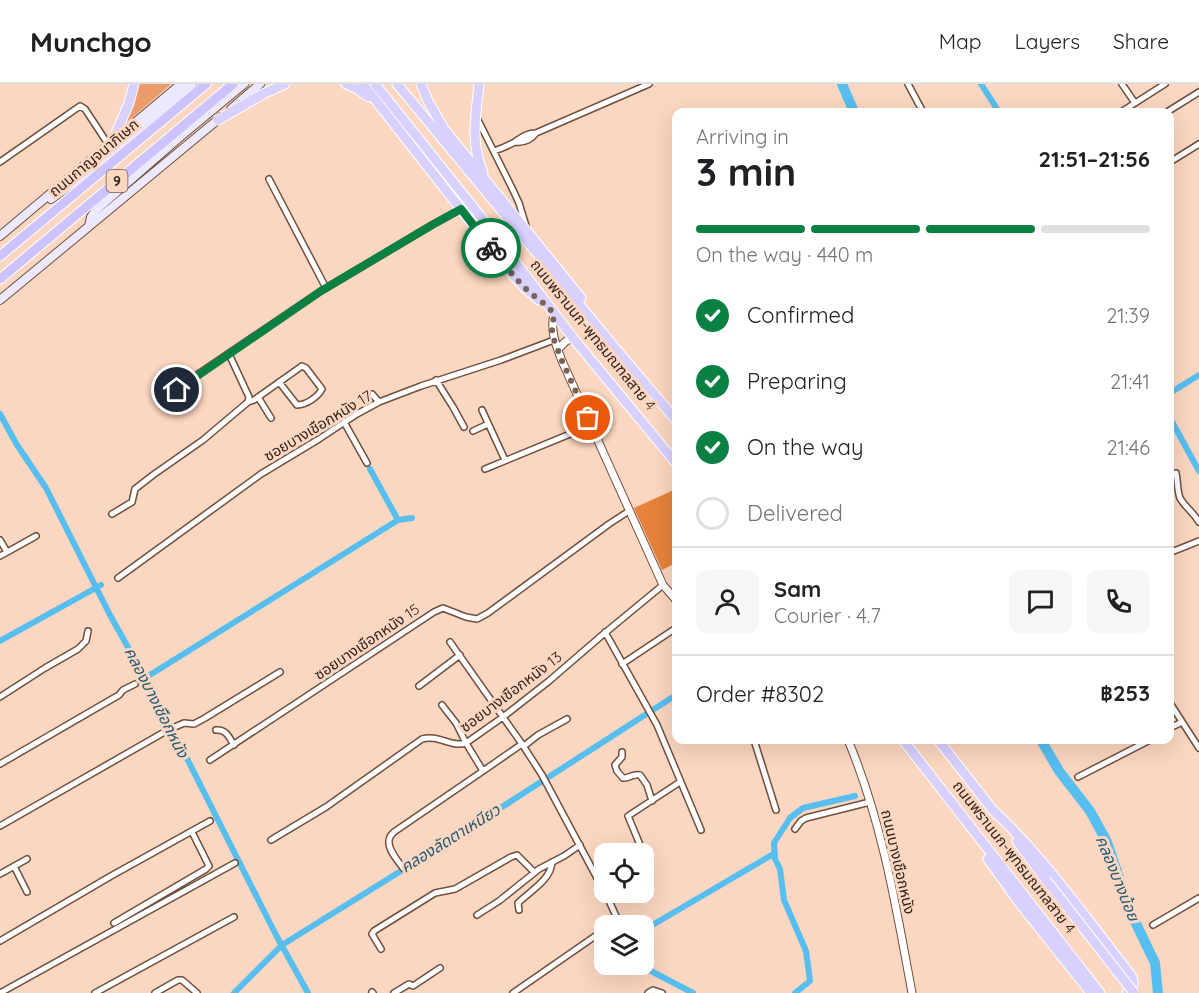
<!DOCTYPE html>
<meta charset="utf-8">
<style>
:root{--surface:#fff;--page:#f6f6f6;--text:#202124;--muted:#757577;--line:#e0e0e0;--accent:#0b8043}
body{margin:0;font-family:Quicksand,"Noto Sans Thai",sans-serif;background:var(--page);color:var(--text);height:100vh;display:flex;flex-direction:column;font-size:22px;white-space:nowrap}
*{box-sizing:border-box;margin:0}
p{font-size:20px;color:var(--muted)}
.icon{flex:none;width:33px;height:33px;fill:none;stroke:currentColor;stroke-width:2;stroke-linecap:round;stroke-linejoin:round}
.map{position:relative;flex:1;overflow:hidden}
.panel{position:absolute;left:672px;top:24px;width:502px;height:636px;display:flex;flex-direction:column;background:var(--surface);border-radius:12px;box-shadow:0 6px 24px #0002}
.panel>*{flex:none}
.buttons{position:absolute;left:594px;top:759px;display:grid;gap:12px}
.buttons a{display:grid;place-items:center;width:60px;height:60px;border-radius:12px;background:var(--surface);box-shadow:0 6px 24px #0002;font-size:30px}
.pin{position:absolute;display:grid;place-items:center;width:51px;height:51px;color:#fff;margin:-26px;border:3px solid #fff;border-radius:50%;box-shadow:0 2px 6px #0007}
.courier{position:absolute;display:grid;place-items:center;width:60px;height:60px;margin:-30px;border:4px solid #0b8043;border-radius:50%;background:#fff;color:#222;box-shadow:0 2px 8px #0007}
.headline em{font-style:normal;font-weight:700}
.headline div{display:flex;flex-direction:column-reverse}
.headline{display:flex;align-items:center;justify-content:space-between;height:102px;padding:0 24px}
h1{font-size:39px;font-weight:700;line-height:45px}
.bar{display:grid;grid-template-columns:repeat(4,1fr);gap:9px 6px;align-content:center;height:72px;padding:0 24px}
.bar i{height:8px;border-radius:4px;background:var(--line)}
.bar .on{background:var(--accent)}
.bar p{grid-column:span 4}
.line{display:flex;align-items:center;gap:15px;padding:0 24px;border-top:2px solid var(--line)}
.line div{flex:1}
.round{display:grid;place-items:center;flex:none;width:63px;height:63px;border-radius:12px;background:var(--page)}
ol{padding:0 24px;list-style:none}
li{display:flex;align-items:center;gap:18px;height:66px}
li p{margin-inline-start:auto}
li .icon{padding:6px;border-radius:50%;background:var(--accent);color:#fff;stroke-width:4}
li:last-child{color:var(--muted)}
li i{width:33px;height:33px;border:3px solid var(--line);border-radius:50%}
header{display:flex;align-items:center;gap:36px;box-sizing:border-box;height:84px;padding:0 30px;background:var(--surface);border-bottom:2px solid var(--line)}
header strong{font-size:28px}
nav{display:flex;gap:33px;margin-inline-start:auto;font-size:21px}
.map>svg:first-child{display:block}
</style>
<header>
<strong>Munchgo</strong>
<nav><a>Map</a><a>Layers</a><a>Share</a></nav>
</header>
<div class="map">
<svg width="1199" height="909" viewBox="0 0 1199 909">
<rect width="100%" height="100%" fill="#fbd6c0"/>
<path fill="#eb9c6a" d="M138 0H171L127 38 125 37Z"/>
<path fill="#e6823b" d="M676 405V479L662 486 634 424Z"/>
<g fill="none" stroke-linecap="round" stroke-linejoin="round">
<path stroke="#57bef0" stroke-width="6" d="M981 0 999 28
M1170 309 1199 291
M0 330 17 361 46 404 110 531 158 617 276 851 308 909
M1170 334 1199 387
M370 385 398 436
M0 557 101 501
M145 594 398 436 412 434
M644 846 775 769
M644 878 651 887 693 909
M234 909 282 861 457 752 676 611
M795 909 810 897 806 867 784 816 780 785 775 775 774 759 790 734 803 724 855 712"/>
<path stroke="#57bef0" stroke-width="10" d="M842 0 854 28
M1041 656 1059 687 1090 727 1107 758 1131 829 1155 879 1158 909"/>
<defs>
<path id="minor" d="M908 0 923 28
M1122 0 1135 19
M1121 28 1165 0
M1167 28 1199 8
M478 36 512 104 519 119 526 142
M515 58C524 59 531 56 536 49
M494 67C500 65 507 62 513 59 521 54 526 49 536 49L649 0
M0 78 80 22 85 25 108 60
M1170 78 1199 60
M269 95 326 204
M436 296 453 323 464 343
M366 311 372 310 379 318
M258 313 271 334
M248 318 254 316 302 282 306 284 322 305C318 313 306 321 297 321L279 298
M171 323 169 314 179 303 321 207 432 141 461 125
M482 326 505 376
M344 338 367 379
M473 347 488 340
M485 385 592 341
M1176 389C1178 398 1177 406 1180 414 1185 423 1194 429 1199 438
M112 430 132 418 135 405 153 391 203 356 248 318 249 313 229 270
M0 456 7 468
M1170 466 1174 467 1199 457
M0 472 36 452
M118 494 261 390 319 355 357 330 379 318 421 302 501 276 554 256
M605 548 657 641 701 746
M450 558 522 660 542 691 604 807
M622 580 676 544
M419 602 460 571
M0 613 45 584 78 565 86 557 88 547
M1170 619 1199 664
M1170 644 1182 638
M216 646C226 645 229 653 234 661
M754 656 776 726
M524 662 538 651 567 635
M622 668V673L615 681 617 687 623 694C629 695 633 689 640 691L647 701 652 717
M210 676 434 528 443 524 466 533 477 535 488 529 609 440 629 427
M0 680 119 611 123 606 135 600
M483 687 522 660
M1078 693 1150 656
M0 742 168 646 184 639 194 640 205 634 280 588
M795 745 801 737 806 734 870 718
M271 756 326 723 422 655C438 650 452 664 466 659L503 633 549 597 600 553 663 501
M642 770 643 768 628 732 680 698
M14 782 27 808
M403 784C398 777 388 766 389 757 389 753 391 751 394 748L483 687 466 659 456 639 442 621
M0 790 27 775
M605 808 616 832V836L612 842
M519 826 518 819C530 807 551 796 552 778
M477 831 499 817 539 785 564 772 580 761
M114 839 206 785 209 782 192 748
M1153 841 1199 814
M0 857 111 792 210 737
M381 865 372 850 374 847 435 809 455 805 511 773 517 771 534 788
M372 908 373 909
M0 909 235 779
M95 909 234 833
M155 909 178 896H182L197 909
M394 909 409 900 413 902 440 884
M513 909 604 846
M648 909 653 906 662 909"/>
<path id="tertiary" d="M554 230C550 247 556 261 562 277L663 501 676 516
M558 265 566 257 573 254
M848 656C882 737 896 822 912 909"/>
<path id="secondary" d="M231 25 260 0
M51 115 75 98 192 0
M89 142 91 133 96 126 181 52 244 0
M0 152 181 0
M0 216 221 33"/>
<path id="primary" d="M346 0 357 5 369 13
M363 0 506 183 525 204 539 216
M375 0 485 138 573 254 676 379
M397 0 616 265 676 336
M421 0 428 17 444 45 581 214
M479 0C476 33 470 57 483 89
M218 36 263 10 285 0
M113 56 129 19 134 0
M903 656 1100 909
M938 656 996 730
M994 727C1045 775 1086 834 1130 890 1135 898 1134 902 1127 909
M1017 757 1046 796
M988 775 1021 821 1091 909"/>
<path id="trunk" d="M0 172 206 0
M0 195 233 0"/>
</defs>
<use href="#minor" stroke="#6f503d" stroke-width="8"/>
<use href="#tertiary" stroke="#6f503d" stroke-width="9"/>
<use href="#secondary" stroke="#6f503d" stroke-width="10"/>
<use href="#primary" stroke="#fff" stroke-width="11"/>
<use href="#trunk" stroke="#fff" stroke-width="11"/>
<use href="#minor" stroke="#fff" stroke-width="5"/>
<use href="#tertiary" stroke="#fff" stroke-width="7"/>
<use href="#secondary" stroke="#ece8fe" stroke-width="8"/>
<use href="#primary" stroke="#d9d1fd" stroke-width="9"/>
<use href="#trunk" stroke="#ccc2fc" stroke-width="9"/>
<defs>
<path id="primary-bridge" d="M1046 796 1134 909"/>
</defs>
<use href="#primary-bridge" stroke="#fff" stroke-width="11" stroke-linecap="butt"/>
<use href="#primary-bridge" stroke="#d9d1fd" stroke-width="9"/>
</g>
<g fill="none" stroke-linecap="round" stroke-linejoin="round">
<path stroke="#796356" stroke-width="6" stroke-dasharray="0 10.8" d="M491 164C502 178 513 192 525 204 535 214 546 219 554 230L552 246 554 256 562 277 588 334"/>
<path stroke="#0b8043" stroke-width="8" d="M177 306 321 207 432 141 461 125 491 164"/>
</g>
<g text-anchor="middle" stroke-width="6" stroke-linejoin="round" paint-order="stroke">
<rect fill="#fbd6c0" stroke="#6f5a4e" stroke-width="1.5" x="106.5" y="86" width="21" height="22" rx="4.5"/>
<g font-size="14" font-weight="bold" fill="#33251d">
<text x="117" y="102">9</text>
</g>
<g font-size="15" fill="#33251d" stroke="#fbd6c0">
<text transform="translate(94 74) rotate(-40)" y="5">ถนนกาญจนาภิเษก</text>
<text transform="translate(593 251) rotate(51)" y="5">ถนนพรานนก-พุทธมณฑลสาย 4</text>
<text transform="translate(318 342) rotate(-31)" y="5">ซอยบางเชือกหนัง 17</text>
<text transform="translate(367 558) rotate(-34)" y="5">ซอยบางเชือกหนัง 15</text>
<text transform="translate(511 608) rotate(-37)" y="5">ซอยบางเชือกหนัง 13</text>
<text transform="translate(1014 773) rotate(52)" y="5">ถนนพรานนก-พุทธมณฑลสาย 4</text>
<text transform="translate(898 778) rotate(77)" y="5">ถนนบางเชือกหนัง</text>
</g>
<g font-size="16" font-style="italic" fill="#235a75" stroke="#fbd6c0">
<text transform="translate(157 618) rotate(63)" y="6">คลองบางเชือกหนัง</text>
<text transform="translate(450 754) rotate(-32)" y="6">คลองลัดตาเหนียว</text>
<text transform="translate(1118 794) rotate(68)" y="6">คลองบางน้อย</text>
</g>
</g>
</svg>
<div class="buttons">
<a><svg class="icon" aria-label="locate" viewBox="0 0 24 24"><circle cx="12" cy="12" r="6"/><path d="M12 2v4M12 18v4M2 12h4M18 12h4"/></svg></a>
<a><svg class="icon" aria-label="layers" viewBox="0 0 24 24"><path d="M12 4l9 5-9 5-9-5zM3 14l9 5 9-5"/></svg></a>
</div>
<div class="pin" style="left:588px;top:334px;background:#ea580c"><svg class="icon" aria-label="bag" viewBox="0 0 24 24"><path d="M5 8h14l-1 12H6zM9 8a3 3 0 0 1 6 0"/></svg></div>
<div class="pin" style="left:177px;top:306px;background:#1f2937"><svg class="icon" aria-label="home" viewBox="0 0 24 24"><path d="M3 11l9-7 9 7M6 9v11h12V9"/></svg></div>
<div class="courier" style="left:491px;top:164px"><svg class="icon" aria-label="bike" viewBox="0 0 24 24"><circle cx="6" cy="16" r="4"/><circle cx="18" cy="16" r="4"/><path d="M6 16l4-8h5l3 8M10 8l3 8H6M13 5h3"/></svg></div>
<section class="panel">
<div class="headline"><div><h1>3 min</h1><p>Arriving in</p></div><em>21:51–21:56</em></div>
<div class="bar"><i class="on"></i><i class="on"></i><i class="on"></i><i></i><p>On the way · 440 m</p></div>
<ol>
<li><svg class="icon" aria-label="check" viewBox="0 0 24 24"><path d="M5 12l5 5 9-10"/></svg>Confirmed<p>21:39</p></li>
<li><svg class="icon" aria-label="check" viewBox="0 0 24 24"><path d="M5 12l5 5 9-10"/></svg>Preparing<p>21:41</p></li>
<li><svg class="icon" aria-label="check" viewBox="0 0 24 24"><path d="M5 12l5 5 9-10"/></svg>On the way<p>21:46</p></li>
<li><i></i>Delivered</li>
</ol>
<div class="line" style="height:108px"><a class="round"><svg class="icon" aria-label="person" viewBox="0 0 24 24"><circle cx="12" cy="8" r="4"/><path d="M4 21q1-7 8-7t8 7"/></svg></a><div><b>Sam</b><p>Courier · 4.7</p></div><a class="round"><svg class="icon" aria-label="chat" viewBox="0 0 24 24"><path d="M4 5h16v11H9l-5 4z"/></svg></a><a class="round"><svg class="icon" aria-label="phone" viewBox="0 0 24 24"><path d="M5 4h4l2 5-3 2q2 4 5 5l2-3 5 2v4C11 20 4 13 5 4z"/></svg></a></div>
<div class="line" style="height:78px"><div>Order #8302</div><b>฿253</b></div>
</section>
</div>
